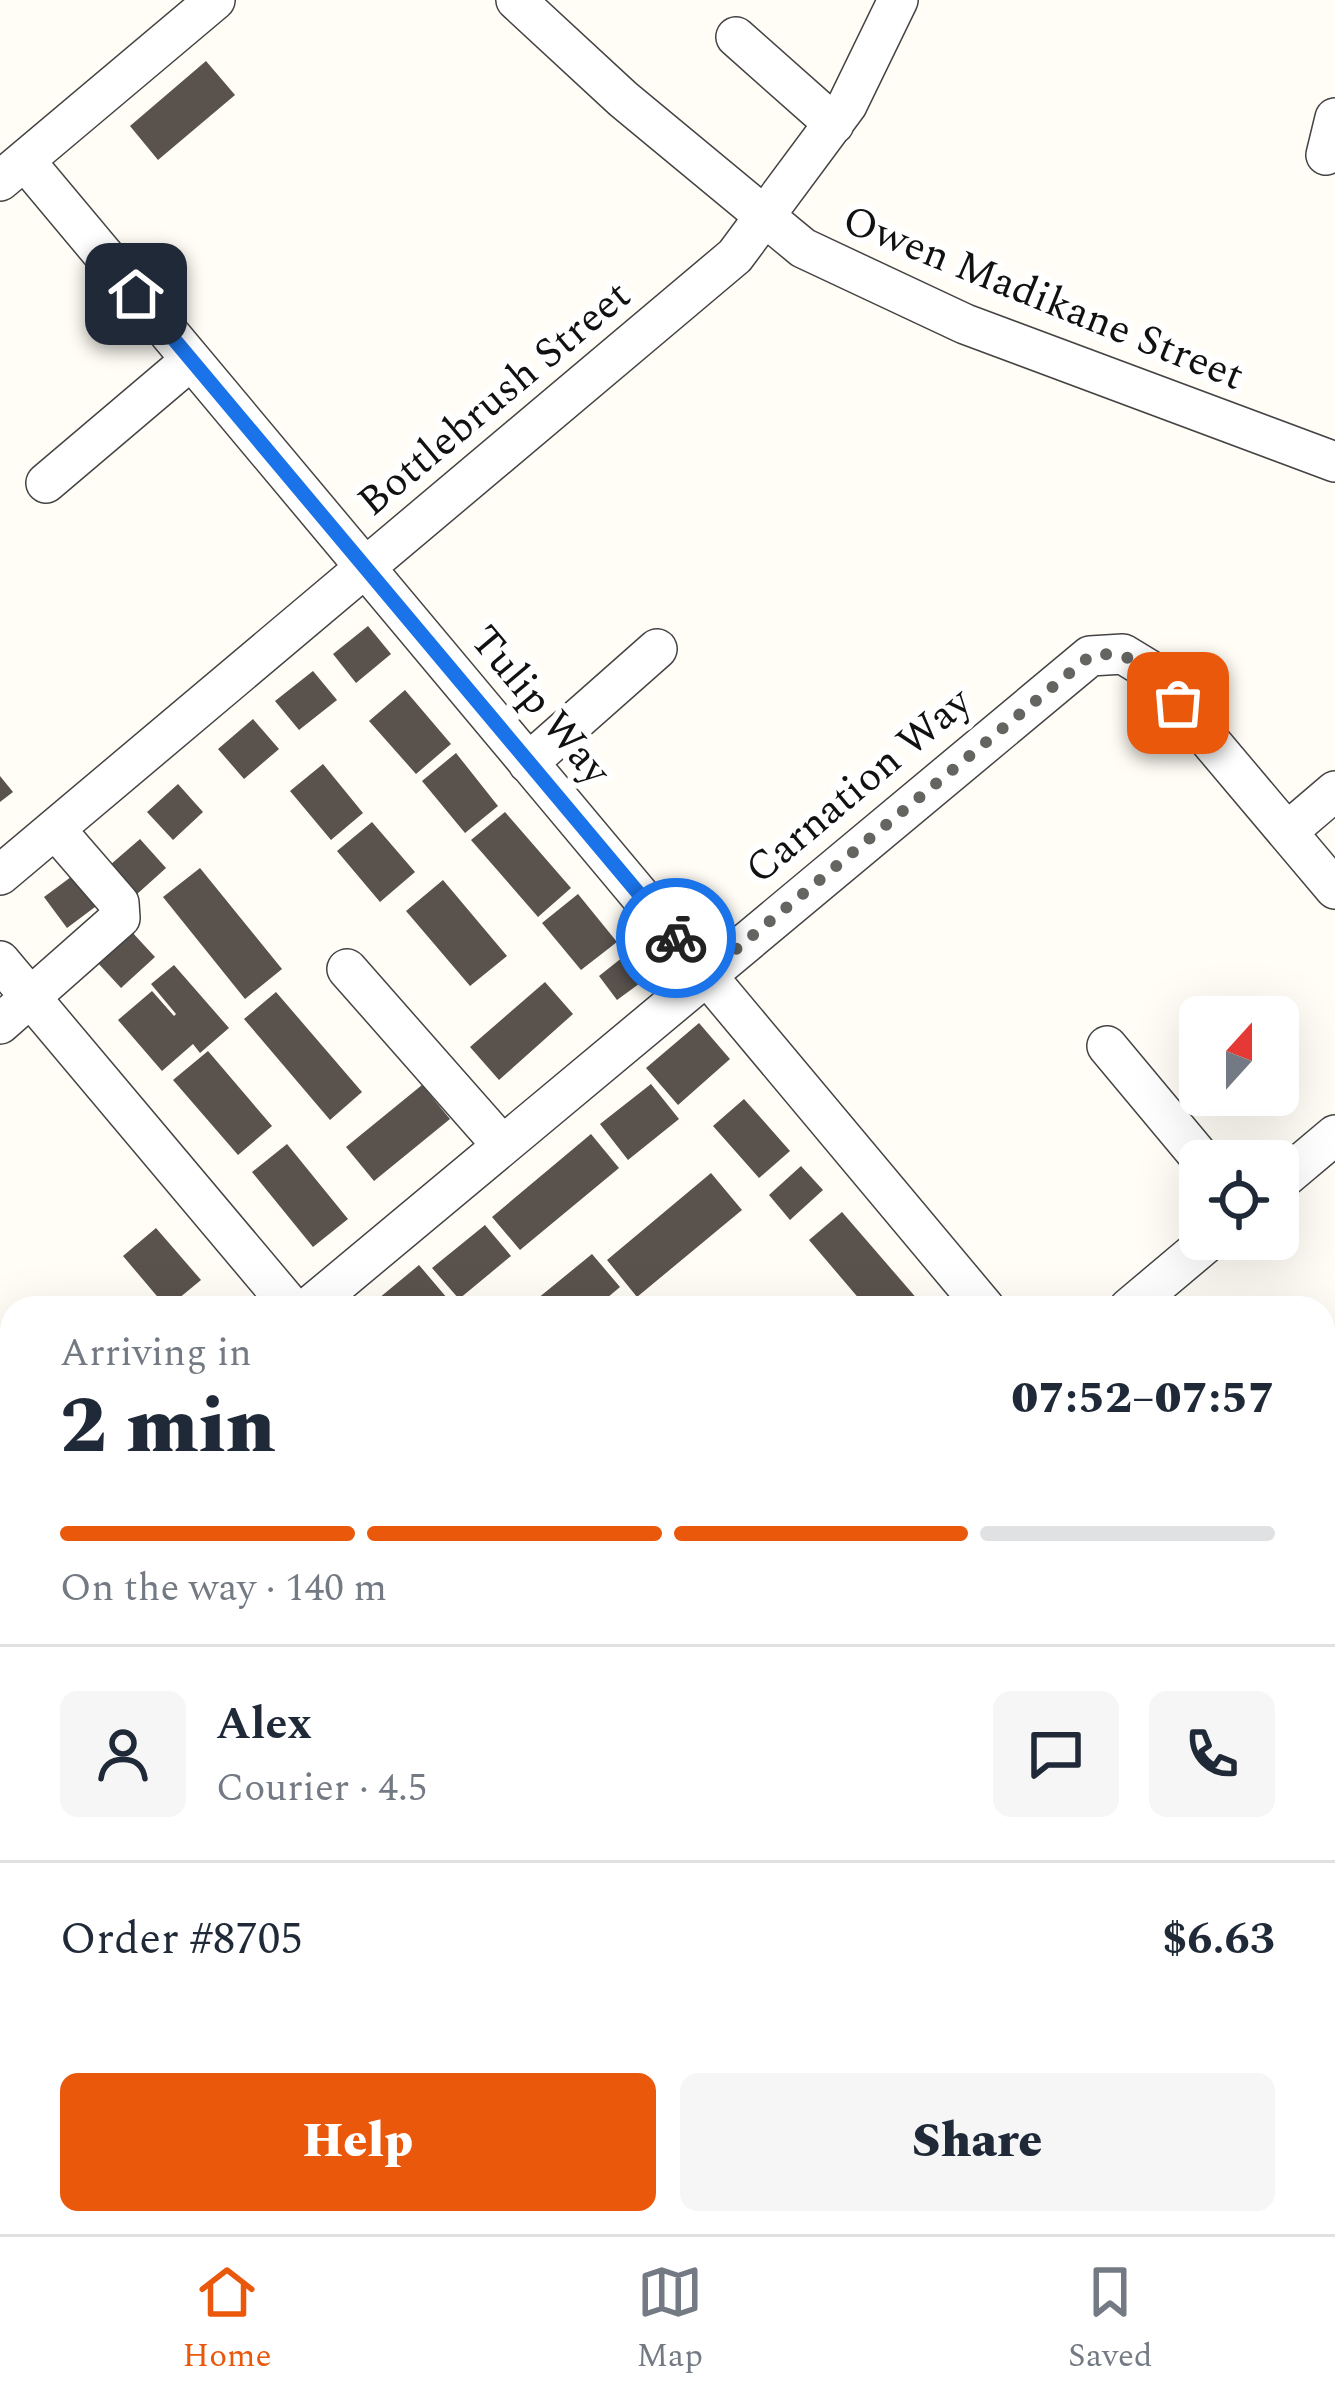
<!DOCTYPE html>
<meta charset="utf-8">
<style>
:root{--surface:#fff;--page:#f6f6f7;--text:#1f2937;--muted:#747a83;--line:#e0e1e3;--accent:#ea580c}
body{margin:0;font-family:Spectral,serif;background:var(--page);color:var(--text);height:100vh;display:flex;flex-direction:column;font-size:45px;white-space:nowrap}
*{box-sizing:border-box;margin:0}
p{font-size:39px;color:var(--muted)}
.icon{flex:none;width:66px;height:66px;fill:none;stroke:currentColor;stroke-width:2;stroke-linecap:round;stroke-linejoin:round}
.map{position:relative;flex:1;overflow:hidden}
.details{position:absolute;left:0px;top:1296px;width:1335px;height:939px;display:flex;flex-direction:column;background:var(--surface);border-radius:36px 36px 0 0;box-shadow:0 12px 48px #0002}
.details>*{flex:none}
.needle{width:78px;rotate:21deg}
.fabs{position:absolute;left:1179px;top:996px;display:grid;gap:24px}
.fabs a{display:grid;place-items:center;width:120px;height:120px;border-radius:18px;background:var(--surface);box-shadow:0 12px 48px #0002;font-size:60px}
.pin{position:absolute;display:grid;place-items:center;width:102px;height:102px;color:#fff;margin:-51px;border-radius:24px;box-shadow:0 6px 18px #0006}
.courier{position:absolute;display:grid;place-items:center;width:120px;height:120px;margin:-60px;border:9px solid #1a73e8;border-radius:50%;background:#fff;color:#222;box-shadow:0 3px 15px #0007}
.head em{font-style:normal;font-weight:800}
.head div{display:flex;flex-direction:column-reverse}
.head{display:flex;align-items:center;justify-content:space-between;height:204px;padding:0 60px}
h1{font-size:78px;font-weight:800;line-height:90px}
.bar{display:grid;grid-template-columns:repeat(4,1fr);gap:18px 12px;align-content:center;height:144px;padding:0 60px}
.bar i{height:15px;border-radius:9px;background:var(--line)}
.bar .current{background:var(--accent)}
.bar p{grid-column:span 4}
.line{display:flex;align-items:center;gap:30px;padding:0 60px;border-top:3px solid var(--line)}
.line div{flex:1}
.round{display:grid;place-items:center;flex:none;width:126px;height:126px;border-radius:18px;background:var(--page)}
.button{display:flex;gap:24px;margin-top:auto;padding:24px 60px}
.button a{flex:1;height:138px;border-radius:18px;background:var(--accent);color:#fff;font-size:48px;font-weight:800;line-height:138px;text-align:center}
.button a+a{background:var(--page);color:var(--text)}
.tab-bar{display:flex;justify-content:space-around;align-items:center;height:168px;border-top:3px solid var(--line);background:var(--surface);font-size:33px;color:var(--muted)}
.tab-bar a{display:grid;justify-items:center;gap:6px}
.tab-bar .current{color:var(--accent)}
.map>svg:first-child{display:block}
</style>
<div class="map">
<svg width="1335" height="2234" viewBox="0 0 1335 2234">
<rect width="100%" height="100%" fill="#fffdf5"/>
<path fill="#5a524d" d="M206 61 235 95 158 160 130 126Z
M368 626 391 654 356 683 333 654Z
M313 671 337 700 299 730 275 701Z
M405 690 451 744 416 774 369 721Z
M253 719 279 749 244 779 218 749Z
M456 753 498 806 465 833 422 781Z
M323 764 363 813 331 840 290 791Z
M0 776 13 792 0 802Z
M178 784 203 812 173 840 147 812Z
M505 812 571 888 538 917 471 840Z
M372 822 415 872 380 902 337 851Z
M140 839 166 868 136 895 110 865Z
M200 868 282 969 245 999 163 897Z
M79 871 103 901 67 928 44 897Z
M443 880 507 956 470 986 406 911Z
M578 894 617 942 581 970 542 923Z
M131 931 155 957 121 988 97 962Z
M628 953 647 978 617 1000 599 976Z
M174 965 229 1028 200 1053 193 1044 162 1071 118 1020 152 991 174 1016 176 1014 151 984Z
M545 982 573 1014 499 1080 470 1047Z
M276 992 362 1092 330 1120 244 1019Z
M699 1023 730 1059 678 1105 646 1068Z
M208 1051 272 1126 238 1155 173 1080Z
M651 1084 679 1119 628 1160 600 1124Z
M422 1085 450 1119 374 1181 346 1147Z
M744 1099 790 1151 759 1178 713 1126Z
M591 1134 619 1168 520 1250 492 1217Z
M287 1144 348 1219 313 1247 252 1172Z
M801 1166 823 1190 790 1220 769 1195Z
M711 1173 742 1210 637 1297 607 1260Z
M842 1212 925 1308H867L809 1240Z
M485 1225 511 1256 459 1299 432 1268Z
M156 1228 201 1280 167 1308 123 1256Z
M592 1254 620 1287 595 1308H526Z
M419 1265 447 1298 435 1308H367Z
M12 2118V2164L0 2149V2127Z
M118 2223H141L150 2234H104Z
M248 2223 261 2234H235Z
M266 2223H305L292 2234H275Z"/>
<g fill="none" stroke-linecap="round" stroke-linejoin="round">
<defs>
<path id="minor" d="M516 0 623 99 803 248 965 324 1335 462
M736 37 834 124
M1326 155 1335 118
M25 161 985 1308
M0 181 215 0
M46 483 191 360
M528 763 657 649
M1287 832 1335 791
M0 875 735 256 847 105 898 0
M0 961 292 1308
M347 969 502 1145
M0 1024 120 918 119 903 55 829
M1107 1046 1203 1161
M1278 1183 1335 1135
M308 1308 1090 656 1123 654 1151 671 1335 889
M1129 1308 1211 1239
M1323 1497 1335 1487
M0 1566 12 1556
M1323 1712 1335 1726
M0 1781 12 1795
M1323 1843 1335 1853
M0 2191 12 2207
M371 2223 381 2234
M29 2234 42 2223
M444 2234 457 2223
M847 2234 861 2223
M1330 2234 1335 2228"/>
</defs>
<use href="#minor" stroke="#444" stroke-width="42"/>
<use href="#minor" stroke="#fff" stroke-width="39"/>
</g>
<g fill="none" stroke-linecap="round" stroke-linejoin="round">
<path stroke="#646461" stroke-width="12" stroke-dasharray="0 21.6" d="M676 938 706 974 1090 656C1133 647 1152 672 1178 703"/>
<path stroke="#1a73e8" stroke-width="15" d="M136 294 676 938"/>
</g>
<g text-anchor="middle" stroke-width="12" stroke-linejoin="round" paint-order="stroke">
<g font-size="42" fill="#111" stroke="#fff">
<text transform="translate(1044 296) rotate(22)" y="15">Owen Madikane Street</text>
<text transform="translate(493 397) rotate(-40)" y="15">Bottlebrush Street</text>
<text transform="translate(542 704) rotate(50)" y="15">Tulip Way</text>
<text transform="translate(857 784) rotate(-40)" y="15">Carnation Way</text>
</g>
</g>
</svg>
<div class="fabs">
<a><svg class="needle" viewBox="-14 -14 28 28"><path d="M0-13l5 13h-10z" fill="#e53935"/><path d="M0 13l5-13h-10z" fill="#747a83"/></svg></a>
<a><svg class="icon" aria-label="locate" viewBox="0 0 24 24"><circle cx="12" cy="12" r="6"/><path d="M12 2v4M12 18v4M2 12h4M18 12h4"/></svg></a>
</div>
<div class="pin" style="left:1178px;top:703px;background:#ea580c"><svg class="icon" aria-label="bag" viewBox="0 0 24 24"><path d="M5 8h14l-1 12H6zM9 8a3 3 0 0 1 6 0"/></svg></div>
<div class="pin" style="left:136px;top:294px;background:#1f2937"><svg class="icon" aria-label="home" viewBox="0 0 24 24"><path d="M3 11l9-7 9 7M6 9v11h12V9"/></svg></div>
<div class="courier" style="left:676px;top:938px"><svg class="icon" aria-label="bike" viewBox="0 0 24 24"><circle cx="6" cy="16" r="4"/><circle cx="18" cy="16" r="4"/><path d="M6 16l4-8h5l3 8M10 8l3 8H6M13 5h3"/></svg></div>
<section class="details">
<div class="head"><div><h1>2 min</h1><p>Arriving in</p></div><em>07:52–07:57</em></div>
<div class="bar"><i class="current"></i><i class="current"></i><i class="current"></i><i></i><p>On the way · 140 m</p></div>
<div class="line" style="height:216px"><a class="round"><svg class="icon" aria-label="person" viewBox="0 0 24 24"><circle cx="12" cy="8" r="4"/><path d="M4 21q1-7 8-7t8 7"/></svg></a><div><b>Alex</b><p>Courier · 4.5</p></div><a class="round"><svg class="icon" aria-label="chat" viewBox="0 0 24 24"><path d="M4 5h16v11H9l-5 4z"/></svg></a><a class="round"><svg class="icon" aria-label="phone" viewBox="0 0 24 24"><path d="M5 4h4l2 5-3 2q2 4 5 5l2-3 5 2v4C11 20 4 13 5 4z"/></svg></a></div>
<div class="line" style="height:156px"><div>Order #8705</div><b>$6.63</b></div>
<div class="button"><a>Help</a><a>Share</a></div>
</section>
</div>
<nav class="tab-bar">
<a class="current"><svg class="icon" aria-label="home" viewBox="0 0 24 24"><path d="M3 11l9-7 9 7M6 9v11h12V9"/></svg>Home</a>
<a><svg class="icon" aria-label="map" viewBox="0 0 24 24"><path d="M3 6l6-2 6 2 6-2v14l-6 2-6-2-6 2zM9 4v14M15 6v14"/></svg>Map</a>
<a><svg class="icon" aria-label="saved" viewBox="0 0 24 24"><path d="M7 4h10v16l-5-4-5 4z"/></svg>Saved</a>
</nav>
